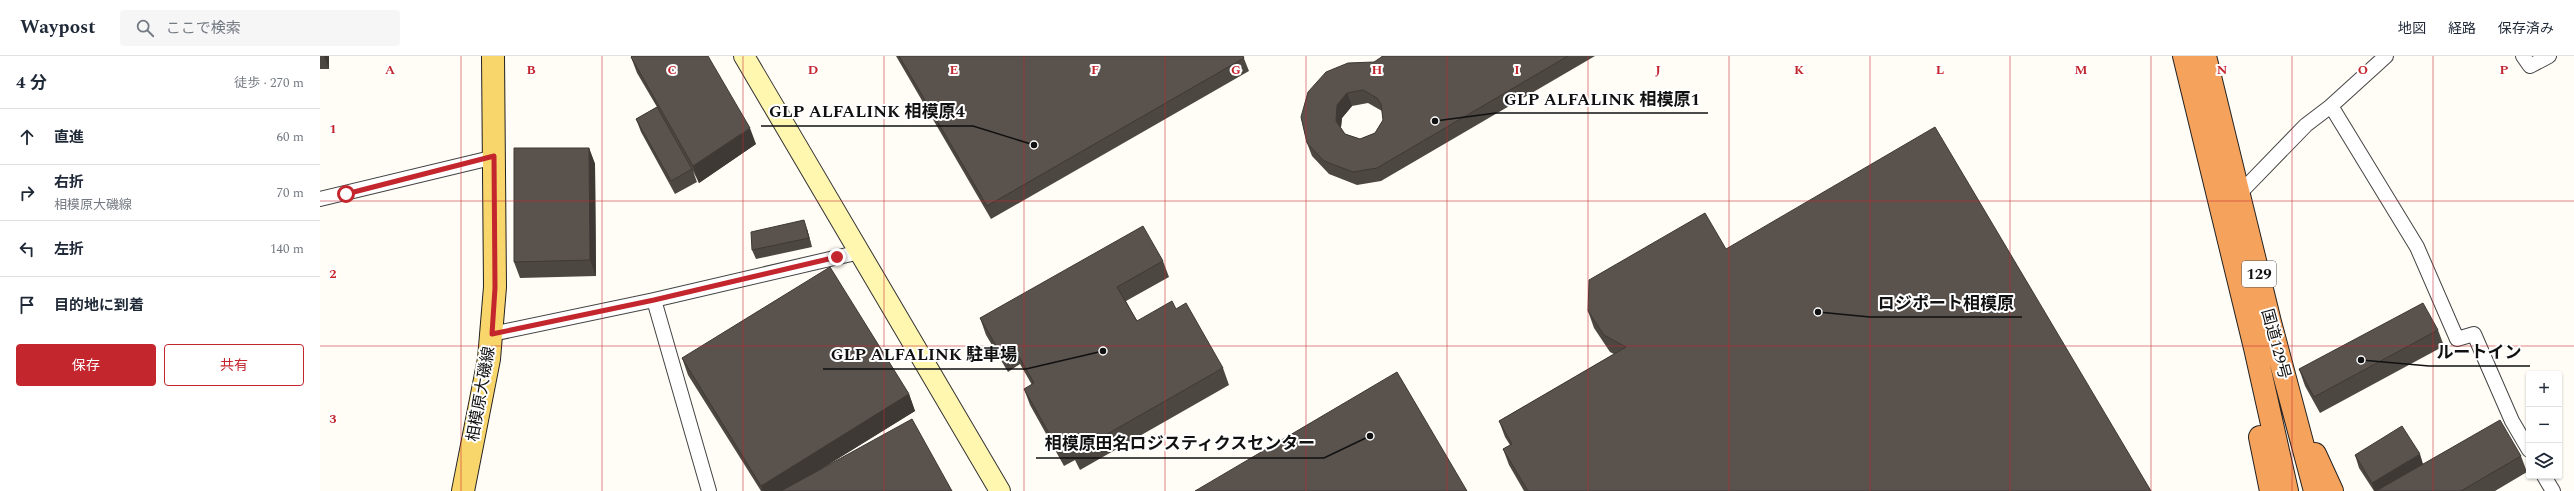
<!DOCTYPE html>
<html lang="ja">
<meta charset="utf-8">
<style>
body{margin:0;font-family:Spectral,"Noto Sans JP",serif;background:#f6f6f7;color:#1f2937}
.controls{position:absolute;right:12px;bottom:12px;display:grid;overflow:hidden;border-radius:4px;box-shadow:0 1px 3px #0004}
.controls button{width:36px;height:36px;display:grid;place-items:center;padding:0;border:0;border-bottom:1px solid #e0e1e3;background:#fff;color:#1f2937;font:20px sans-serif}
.stop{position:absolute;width:12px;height:12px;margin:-9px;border:3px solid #c4262e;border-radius:50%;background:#fff}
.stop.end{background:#c4262e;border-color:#fff;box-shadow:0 1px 4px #0008}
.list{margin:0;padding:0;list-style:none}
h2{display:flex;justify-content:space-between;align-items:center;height:52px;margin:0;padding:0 16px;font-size:17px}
h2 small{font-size:13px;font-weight:400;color:#747a83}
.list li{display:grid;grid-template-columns:26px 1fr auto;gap:12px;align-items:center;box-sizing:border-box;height:56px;padding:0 16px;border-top:1px solid #e0e1e3}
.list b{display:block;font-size:15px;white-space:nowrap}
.list p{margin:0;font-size:13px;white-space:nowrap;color:#747a83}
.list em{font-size:13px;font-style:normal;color:#747a83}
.actions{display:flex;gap:8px;padding:12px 16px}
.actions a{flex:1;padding:9px 0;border:1px solid #c4262e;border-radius:4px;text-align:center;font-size:14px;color:#c4262e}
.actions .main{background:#c4262e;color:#fff}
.icon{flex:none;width:22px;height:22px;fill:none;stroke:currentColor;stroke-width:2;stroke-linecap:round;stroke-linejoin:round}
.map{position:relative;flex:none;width:2254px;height:435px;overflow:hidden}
header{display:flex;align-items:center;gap:24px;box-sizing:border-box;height:56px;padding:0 20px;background:#fff;border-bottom:1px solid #e0e1e3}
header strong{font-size:19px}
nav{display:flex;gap:22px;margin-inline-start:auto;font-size:14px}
.search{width:280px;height:36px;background:#f6f6f7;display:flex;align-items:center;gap:10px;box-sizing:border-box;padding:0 14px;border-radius:4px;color:#747a83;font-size:15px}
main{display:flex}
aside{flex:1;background:#fff}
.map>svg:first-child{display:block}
</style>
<header>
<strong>Waypost</strong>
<div class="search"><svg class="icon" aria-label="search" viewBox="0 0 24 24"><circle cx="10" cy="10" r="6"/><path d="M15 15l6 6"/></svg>ここで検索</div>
<nav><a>地図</a><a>経路</a><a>保存済み</a></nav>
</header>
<main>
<aside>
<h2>4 分<small>徒歩 · 270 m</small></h2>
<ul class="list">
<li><svg class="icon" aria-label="ahead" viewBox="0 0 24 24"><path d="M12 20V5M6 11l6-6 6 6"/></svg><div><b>直進</b></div><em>60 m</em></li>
<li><svg class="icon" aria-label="right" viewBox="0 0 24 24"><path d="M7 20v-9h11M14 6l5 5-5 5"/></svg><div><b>右折</b><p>相模原大磯線</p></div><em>70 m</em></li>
<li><svg class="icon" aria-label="left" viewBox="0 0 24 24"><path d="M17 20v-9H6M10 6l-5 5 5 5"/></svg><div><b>左折</b></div><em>140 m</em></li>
<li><svg class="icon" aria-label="arrive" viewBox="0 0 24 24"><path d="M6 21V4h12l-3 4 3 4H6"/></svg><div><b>目的地に到着</b></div></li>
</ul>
<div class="actions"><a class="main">保存</a><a>共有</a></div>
</aside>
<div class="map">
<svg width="2254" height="435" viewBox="0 0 2254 435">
<rect width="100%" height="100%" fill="#fffdf5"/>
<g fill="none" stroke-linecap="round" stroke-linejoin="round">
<defs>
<path id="street" d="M 2066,0 L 2011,50 L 2097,191 L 2137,283 L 2154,278 L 2192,365 L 2209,394
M 2203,0 L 2210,10 L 2229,0
M 1919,138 L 1986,69 L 2011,50
M 0,143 L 175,101
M 172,278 L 334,244
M 2224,420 L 2233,435
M 389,435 L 334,244 L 540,196"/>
<path id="secondary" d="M 424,0 L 680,435"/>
<path id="primary" d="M 143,435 L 169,303 L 175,231 L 173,0"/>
<path id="highway" d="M 1864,0 L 1935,292 L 1967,435
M 1885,0 L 1950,266 L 1995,435
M 1940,381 L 1951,435
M 1995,398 L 2012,435"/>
</defs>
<!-- street casing -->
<use href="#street" stroke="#444" stroke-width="16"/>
<!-- secondary casing -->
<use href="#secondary" stroke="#333" stroke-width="22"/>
<!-- primary casing -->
<use href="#primary" stroke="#222" stroke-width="24"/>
<!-- highway casing -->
<use href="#highway" stroke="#222" stroke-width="24"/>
<!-- street -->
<use href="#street" stroke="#fff" stroke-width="14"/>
<!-- secondary -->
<use href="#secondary" stroke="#fff6b0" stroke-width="20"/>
<!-- primary -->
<use href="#primary" stroke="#f9d66b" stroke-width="22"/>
<!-- highway -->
<use href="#highway" stroke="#f5a25d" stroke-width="22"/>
</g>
<!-- wall -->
<path fill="#4d4742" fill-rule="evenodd" d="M 0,0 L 9,0 L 9,13 L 0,13 Z
M 576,0 L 923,0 L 929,15 L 671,163 Z
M 1061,0 L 1275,0 L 1061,125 L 1037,129 L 1009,118 L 992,100 L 987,87 L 981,61 L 1062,1 ZM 1048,47 L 1062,55 L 1062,56 L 1063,64 L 1055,77 L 1040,83 L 1025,78 L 1021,72 L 1022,62 L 1032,50 Z
M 311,1 L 436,88 L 379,127 L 373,115 L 377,126 L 355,138 L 321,76 L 316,63 L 337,51 L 317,17 Z
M 269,92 L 275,108 L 276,220 L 200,222 L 194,206 Z
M 487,173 L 492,191 L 436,203 L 432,194 Z
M 1406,193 L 1831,435 L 1204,435 L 1189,409 L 1183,393 L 1190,389 L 1185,381 L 1179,365 L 1294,298 L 1290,296 L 1274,272 L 1268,255 Z
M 843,205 L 849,221 L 806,245 L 817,265 L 856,253 L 903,312 L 909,329 L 760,414 L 755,404 L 744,410 L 710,349 L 704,333 L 712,329 L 700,308 L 688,316 L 666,279 L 660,262 Z
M 2118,274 L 2124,290 L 2000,357 L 1985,330 L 1979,313 Z
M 362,302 L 589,338 L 595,355 L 495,417 L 632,435 L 441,435 L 368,319 Z
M 2035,399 L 2103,408 L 2201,400 L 2207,416 L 2175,435 L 2054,435 L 2039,412 Z"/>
<!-- shaded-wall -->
<path fill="#3f3936" d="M 4,0 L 9,0 L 9,13 Z
M 1027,37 L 1032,50 L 1022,62 L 1020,78 L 1016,65 L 1017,49 Z
M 430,72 L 436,88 L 379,127 L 373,110 Z
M 269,92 L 275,108 L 276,220 L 270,204 Z
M 484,164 L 487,173 L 492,191 L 489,182 Z
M 589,338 L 595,355 L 465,435 L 443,435 L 441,430 Z
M 2100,398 L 2104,411 L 2065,435 L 2055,435 L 2052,427 Z"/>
<!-- building -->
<path fill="#5a524d" stroke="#3f3936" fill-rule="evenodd" d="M 312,0 L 388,0 L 430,72 L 373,110 L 311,1 Z
M 579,0 L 923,0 L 924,2 L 667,150 Z
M 1063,0 L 1248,0 L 1057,112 L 1033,116 L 1004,105 L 987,87 L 981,61 L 988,36 L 1006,16 L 1028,7 L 1054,6 ZM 1043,34 L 1057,42 L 1061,48 L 1063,64 L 1055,77 L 1040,83 L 1025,78 L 1016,65 L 1017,49 L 1027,37 Z
M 337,51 L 372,113 L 351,125 L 316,63 Z
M 1615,71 L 1831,435 L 1208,435 L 1183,393 L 1192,388 L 1179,365 L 1306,291 L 1284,279 L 1268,255 L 1269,224 L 1385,157 L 1406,193 Z
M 194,92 L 269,92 L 270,204 L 194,206 Z
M 484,164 L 489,182 L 432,194 L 431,176 Z
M 823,170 L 843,205 L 797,231 L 817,265 L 852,245 L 856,253 L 866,247 L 903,312 L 754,397 L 749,388 L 738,393 L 704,333 L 714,327 L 694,292 L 682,300 L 660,262 Z
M 510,211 L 589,338 L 441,430 L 362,302 Z
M 2103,247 L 2118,274 L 1994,341 L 1979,313 Z
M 1077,316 L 1147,435 L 875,435 Z
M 592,363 L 632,435 L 461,435 Z
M 2180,364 L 2201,400 L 2141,435 L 2056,435 Z
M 2082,370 L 2100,398 L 2052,427 L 2035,399 Z"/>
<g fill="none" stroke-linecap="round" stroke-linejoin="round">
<!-- route -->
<path stroke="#c4262e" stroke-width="5" d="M 26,138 L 174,100 L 175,232 L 172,278 L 334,244 L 517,201"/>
</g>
<!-- grid -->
<path fill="none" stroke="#c4262e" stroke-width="1" stroke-opacity="0.55" d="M 141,0 L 141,435M 282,0 L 282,435M 423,0 L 423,435M 564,0 L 564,435M 704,0 L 704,435M 845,0 L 845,435M 986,0 L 986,435M 1127,0 L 1127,435M 1268,0 L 1268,435M 1409,0 L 1409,435M 1550,0 L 1550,435M 1690,0 L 1690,435M 1831,0 L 1831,435M 1972,0 L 1972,435M 2113,0 L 2113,435M 0,145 L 2254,145M 0,290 L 2254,290"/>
<g text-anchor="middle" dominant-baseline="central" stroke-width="4" stroke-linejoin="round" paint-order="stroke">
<!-- shield labels -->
<rect fill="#fff" stroke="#585858" stroke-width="1" x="1922" y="205" width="34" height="26" rx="3"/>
<g font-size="15" font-weight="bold" fill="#111">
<text x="1939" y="218">129</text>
</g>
<!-- street labels -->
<g font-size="16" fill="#111" stroke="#fff">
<text transform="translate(1956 288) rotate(75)">国道129号</text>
<text transform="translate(161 338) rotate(-80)">相模原大磯線</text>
</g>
</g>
<g font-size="13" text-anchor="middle" font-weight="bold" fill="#c4262e" stroke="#fff" stroke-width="4" stroke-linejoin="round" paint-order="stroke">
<text x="70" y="18">A</text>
<text x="211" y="18">B</text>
<text x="352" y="18">C</text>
<text x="493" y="18">D</text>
<text x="634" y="18">E</text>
<text x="775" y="18">F</text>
<text x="916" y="18">G</text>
<text x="1057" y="18">H</text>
<text x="1197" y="18">I</text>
<text x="1338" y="18">J</text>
<text x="1479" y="18">K</text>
<text x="1620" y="18">L</text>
<text x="1761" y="18">M</text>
<text x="1902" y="18">N</text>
<text x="2043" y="18">O</text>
<text x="2184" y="18">P</text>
<text x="13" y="77">1</text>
<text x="13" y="222">2</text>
<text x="13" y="367">3</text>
</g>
<!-- callouts -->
<path fill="none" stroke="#111" stroke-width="1.5" d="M1115 65L1176 57H1388M714 89L653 70H441M1498 256L1550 261H1702M2041 304L2109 310H2210M783 295L706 313H503M1050 380L1004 402H716"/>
<g fill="#111" stroke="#fff" stroke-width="1.5">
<circle cx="1115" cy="65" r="4"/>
<circle cx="714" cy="89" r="4"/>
<circle cx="1498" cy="256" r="4"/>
<circle cx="2041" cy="304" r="4"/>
<circle cx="783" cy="295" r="4"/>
<circle cx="1050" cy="380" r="4"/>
</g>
<g font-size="17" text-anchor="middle" font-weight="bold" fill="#111" stroke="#fff" stroke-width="4" stroke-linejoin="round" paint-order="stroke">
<text x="1282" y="49">GLP ALFALINK 相模原1</text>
<text x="547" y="61">GLP ALFALINK 相模原4</text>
<text x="1626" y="253">ロジポート相模原</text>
<text x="2159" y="302">ルートイン</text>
<text x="604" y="304">GLP ALFALINK 駐車場</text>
<text x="860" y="393">相模原田名ロジスティクスセンター</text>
</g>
</svg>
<div class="controls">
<button>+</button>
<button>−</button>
<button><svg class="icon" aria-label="layers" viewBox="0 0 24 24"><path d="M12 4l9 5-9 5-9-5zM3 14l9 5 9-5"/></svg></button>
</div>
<div class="stop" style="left:26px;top:138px"></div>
<div class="stop end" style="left:517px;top:201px"></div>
</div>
</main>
